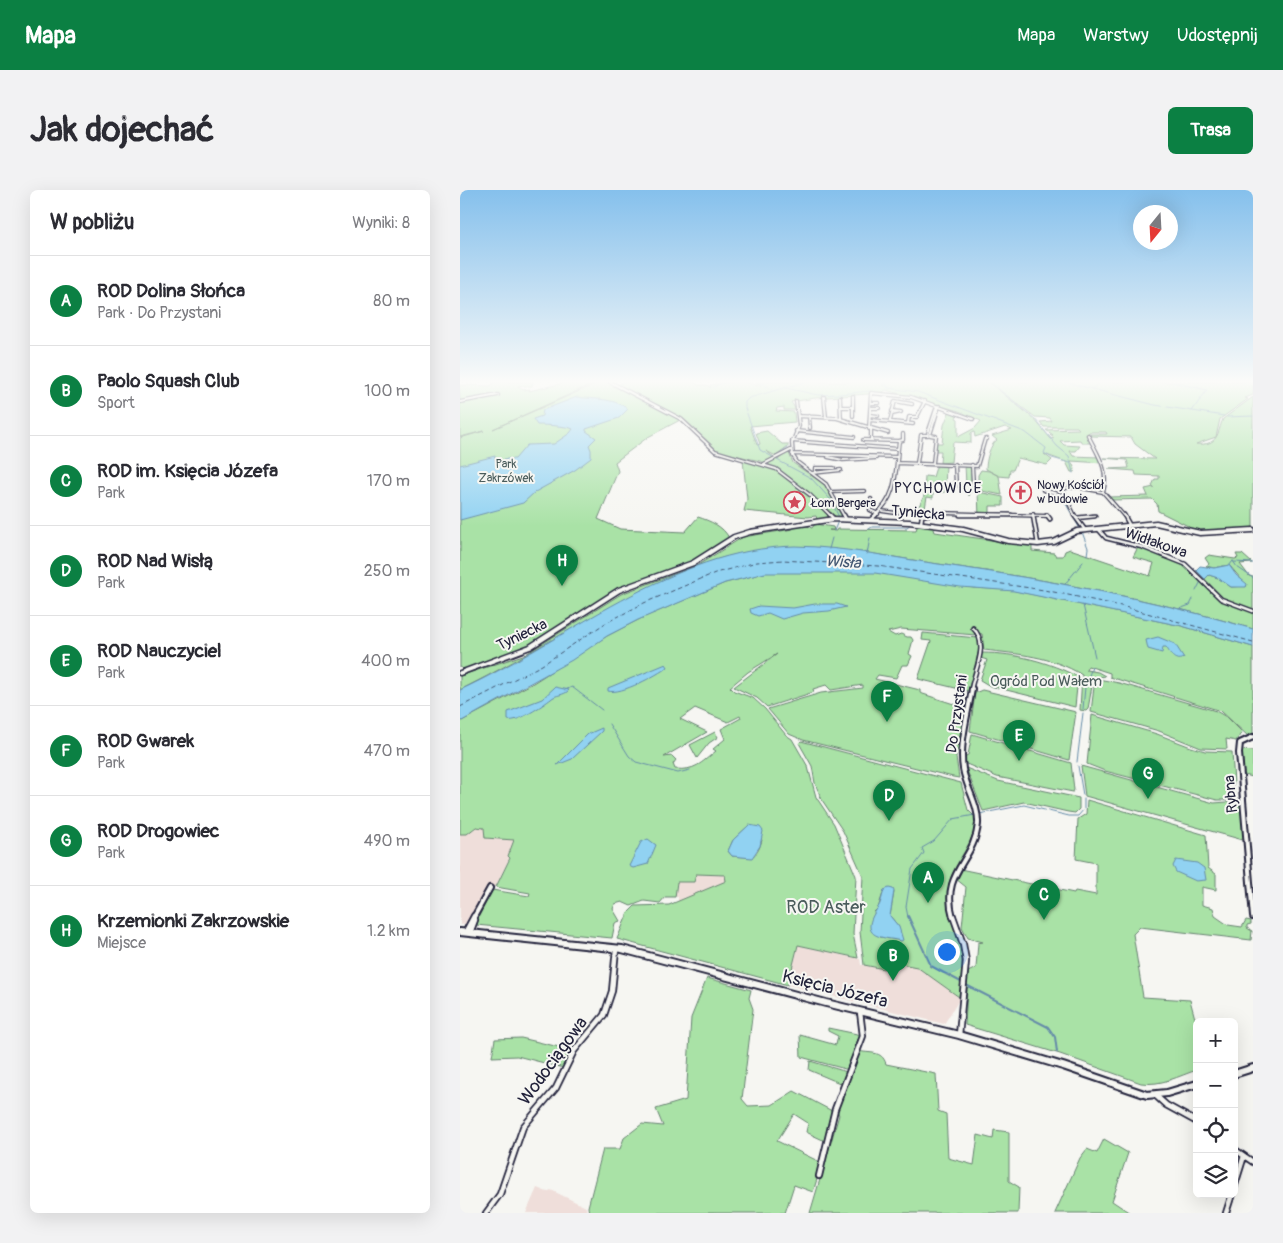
<!DOCTYPE html>
<html lang="pl">
<meta charset="utf-8">
<style>
body{margin:0;font-family:Pangolin,sans-serif;background:#f2f2f3;color:#2b2b33}
.controls{position:absolute;right:15px;bottom:15px;display:grid;overflow:hidden;border-radius:8px;box-shadow:0 5px 20px #0002}
.controls button{width:45px;height:45px;display:grid;place-items:center;padding:0;border:0;border-bottom:1px solid #e1e1e2;background:#fff;color:#2b2b33;font:25px sans-serif}
.compass{position:absolute;left:673px;top:15px;width:45px;height:45px;border-radius:50%;background:#fff;box-shadow:0 5px 20px #0002;rotate:198deg}
.you{position:absolute;left:486px;top:761px;width:18px;height:18px;margin:-12px;border:4px solid #fff;border-radius:50%;background:#1a73e8;box-shadow:0 0 0 8px #1a73e833}
.badge{display:grid;place-items:center;width:32px;height:32px;border-radius:50%;background:#0b8043;color:#fff;font-size:16px;font-weight:700}
.pin{position:absolute;translate:-50% -41px;filter:drop-shadow(0 1px 2px #0008)}
.pin::after{content:'';position:absolute;top:26px;width:18px;height:15px;background:inherit;clip-path:polygon(0 0,100% 0,50% 100%)}
.list{margin:0;padding:0;list-style:none}
h2{display:flex;justify-content:space-between;align-items:center;height:65px;margin:0;padding:0 20px;font-size:21px}
h2 small{font-size:16px;font-weight:400;color:#7c7c81}
.list li{display:grid;grid-template-columns:32px 1fr auto;gap:15px;align-items:center;box-sizing:border-box;height:90px;padding:0 20px;border-top:1px solid #e1e1e2}
.list b{display:block;font-size:19px;white-space:nowrap}
.list p{margin:0;font-size:16px;white-space:nowrap;color:#7c7c81}
.list em{font-size:16px;font-style:normal;color:#7c7c81}
.icon{flex:none;width:28px;height:28px;fill:none;stroke:currentColor;stroke-width:2;stroke-linecap:round;stroke-linejoin:round}
.map{position:relative;flex:none;width:793px;height:1023px;overflow:hidden;border-radius:8px}
header{display:flex;align-items:center;gap:30px;box-sizing:border-box;height:70px;padding:0 25px;background:#0b8043;color:#fff}
header strong{font-size:24px}
nav{display:flex;gap:28px;margin-inline-start:auto;font-size:18px}
.intro{display:flex;align-items:center;justify-content:space-between;box-sizing:border-box;height:120px;padding:0 30px}
h1{margin:0;font-size:35px}
.button{padding:12px 22px;border-radius:8px;background:#0b8043;color:#fff;font-size:18px;font-weight:700}
main{display:flex;gap:30px;padding:0 30px}
aside{flex:1;background:#fff;border-radius:8px;box-shadow:0 5px 20px #0002}
.map>svg:first-child{display:block}
</style>
<header>
<strong>Mapa</strong>
<nav><a>Mapa</a><a>Warstwy</a><a>Udostępnij</a></nav>
</header>
<div class="intro"><h1>Jak dojechać</h1><a class="button">Trasa</a></div>
<main>
<aside>
<h2>W pobliżu<small>Wyniki: 8</small></h2>
<ul class="list">
<li><span class="badge">A</span><div><b>ROD Dolina Słońca</b><p>Park · Do Przystani</p></div><em>80 m</em></li>
<li><span class="badge">B</span><div><b>Paolo Squash Club</b><p>Sport</p></div><em>100 m</em></li>
<li><span class="badge">C</span><div><b>ROD im. Księcia Józefa</b><p>Park</p></div><em>170 m</em></li>
<li><span class="badge">D</span><div><b>ROD Nad Wisłą</b><p>Park</p></div><em>250 m</em></li>
<li><span class="badge">E</span><div><b>ROD Nauczyciel</b><p>Park</p></div><em>400 m</em></li>
<li><span class="badge">F</span><div><b>ROD Gwarek</b><p>Park</p></div><em>470 m</em></li>
<li><span class="badge">G</span><div><b>ROD Drogowiec</b><p>Park</p></div><em>490 m</em></li>
<li><span class="badge">H</span><div><b>Krzemionki Zakrzowskie</b><p>Miejsce</p></div><em>1.2 km</em></li>
</ul>
</aside>
<div class="map">
<svg width="793" height="1023" viewBox="0 0 793 1023">
<rect width="100%" height="100%" fill="#f6f6f2"/>
<filter id="ink" filterUnits="userSpaceOnUse"><feTurbulence type="fractalNoise" baseFrequency=".02" numOctaves="2"/><feDisplacementMap in="SourceGraphic" scale="10" xChannelSelector="R" yChannelSelector="G"/><feConvolveMatrix kernelMatrix="1 2 1 2 8 2 1 2 1" color-interpolation-filters="sRGB"/></filter>
<g filter="url(#ink)">
<!-- built -->
<path fill="#efdeda" d="M 16,637 L 25,638 L 26,648 L 55,650 L 48,666 L 50,667 L 36,697 L 27,697 L 8,734 L 0,735 L 0,644 L 7,644 Z
M 236,684 L 265,685 L 267,691 L 218,712 L 218,707 L 215,707 L 217,692 L 234,692 Z
M 338,755 L 400,769 L 401,775 L 404,775 L 424,779 L 426,770 L 457,777 L 499,807 L 499,810 L 484,834 L 328,795 Z
M 77,998 L 87,1002 L 91,1000 L 126,1017 L 127,1023 L 66,1023 Z"/>
<!-- green -->
<path fill="#a9e2a6" stroke="#668270" fill-rule="evenodd" d="M 35,192 L 73,192 L 72,196 L 58,196 L 63,200 L 70,199 L 69,201 L 108,192 L 137,192 L 33,239 L 140,192 L 147,192 L 218,229 L 220,230 L 188,247 L 155,272 L 158,281 L 138,329 L 160,339 L 225,342 L 238,327 C 250,331 263,336 269,348 L 238,370 L 147,405 L 70,456 L 5,480 L 0,477 L 0,248 L 24,241 L 0,247 L 0,195 L 30,196 Z
M 164,192 L 234,192 L 238,195 L 247,195 L 251,198 L 250,195 C 265,193 283,189 298,196 L 301,195 L 295,192 L 422,192 L 424,196 L 424,192 L 793,192 L 793,205 L 785,208 L 788,209 L 760,229 L 756,247 L 736,254 C 759,256 757,243 763,229 L 793,207 L 793,339 L 741,342 L 729,341 L 728,336 L 698,321 L 697,314 L 692,309 L 651,310 L 648,307 L 688,306 L 685,299 L 694,297 L 692,296 L 695,289 L 699,289 L 699,286 L 676,285 L 675,281 L 648,279 L 669,278 L 667,270 L 643,268 L 695,269 L 675,254 L 671,247 L 630,246 L 630,244 L 647,244 L 646,242 L 629,242 L 627,245 L 630,253 L 622,253 L 620,250 L 600,251 L 604,255 L 620,256 L 616,261 L 610,261 L 613,266 L 639,267 L 643,273 L 611,271 L 615,279 L 614,282 L 611,282 L 606,272 L 584,264 L 592,270 L 587,275 L 558,268 L 553,280 L 550,280 L 549,287 L 539,286 L 526,279 C 526,270 530,254 537,250 L 532,246 L 552,240 L 545,237 L 515,247 L 514,241 L 511,243 L 511,253 L 493,252 L 491,272 L 480,273 L 481,261 L 475,261 L 476,253 L 482,253 L 484,235 L 490,220 L 498,223 L 496,228 L 498,229 L 498,247 L 515,238 L 521,231 L 499,221 L 426,200 L 421,203 L 355,208 L 331,212 L 336,220 L 324,220 L 324,217 L 317,218 L 316,221 L 334,222 L 335,232 L 290,236 L 297,255 L 300,254 L 296,243 L 307,241 L 322,254 L 328,254 L 328,257 L 316,266 L 306,261 L 318,270 L 328,261 L 333,273 L 364,294 L 381,325 L 381,328 L 377,328 L 351,304 L 319,279 L 300,271 L 258,261 L 224,229 L 157,195 ZM 530,193 L 575,227 L 590,228 L 592,231 L 580,232 L 584,237 L 617,237 L 619,239 L 586,240 L 593,245 L 590,245 L 594,248 L 591,249 L 574,229 Z
M 283,270 L 317,281 L 359,315 L 370,328 L 357,329 L 356,326 L 348,327 L 284,321 L 287,309 Z
M 477,274 L 486,274 L 485,302 L 481,302 L 480,294 L 473,293 L 473,308 L 467,307 L 464,324 L 461,325 L 457,320 L 464,306 L 465,286 L 473,287 Z
M 505,275 L 511,276 L 512,293 L 518,293 L 518,285 L 521,280 L 529,281 L 539,286 L 542,305 L 512,299 L 509,306 L 509,296 L 506,295 Z
M 518,302 L 543,307 L 543,316 L 530,316 L 530,325 L 519,326 Z
M 355,334 L 373,337 L 374,340 L 369,340 L 376,341 L 377,339 L 456,340 L 458,334 L 463,334 L 464,337 L 467,337 L 467,335 L 473,336 L 475,342 L 572,356 L 572,361 L 594,363 L 596,366 L 603,366 L 605,361 L 610,359 L 690,386 L 694,373 L 673,367 L 677,359 L 680,357 L 723,373 L 761,410 L 793,422 L 793,439 C 692,409 590,390 485,375 C 408,364 340,346 262,368 C 246,373 230,380 215,387 C 139,418 73,464 0,500 L 0,486 L 66,464 L 161,404 L 238,375 L 283,347 L 333,339 L 333,337 L 347,336 L 352,338 Z
M 776,364 L 782,364 L 792,373 L 780,374 L 789,386 L 793,387 L 793,420 L 764,409 L 745,389 L 749,385 L 758,388 L 771,397 L 787,396 L 769,375 L 754,378 L 746,376 L 749,374 L 745,368 L 749,365 L 775,369 L 778,368 Z
M 320,379 L 412,382 L 514,398 L 551,400 L 722,436 L 793,457 L 793,545 L 789,547 L 761,521 L 650,487 L 650,483 L 628,476 L 626,480 L 638,482 L 645,486 L 636,488 L 632,496 L 628,519 L 626,521 L 620,520 L 622,485 C 592,466 558,464 524,460 L 522,444 L 514,442 L 516,445 L 441,439 L 428,442 L 435,446 L 441,444 L 447,447 L 451,447 L 453,450 L 449,464 L 452,466 L 448,475 L 442,475 L 436,488 L 418,485 L 415,489 L 460,500 L 460,503 L 506,518 L 496,567 L 499,588 L 493,587 L 343,550 L 329,544 L 308,519 L 361,503 L 403,498 L 403,495 L 371,500 L 366,495 L 353,499 L 354,502 L 307,517 L 297,508 L 274,497 L 317,464 L 288,482 L 270,497 L 274,501 L 293,508 L 305,519 L 326,545 L 332,549 L 348,577 L 356,607 L 374,634 L 396,686 L 393,744 L 398,768 L 338,755 L 328,795 L 157,749 L 168,723 L 175,716 L 209,715 L 266,691 L 265,685 L 236,684 L 234,692 L 217,692 L 215,707 L 205,707 L 200,713 L 184,711 L 171,716 L 162,712 L 155,714 L 153,719 L 160,731 L 155,733 L 152,748 L 16,735 L 17,730 L 32,700 L 69,706 L 70,703 L 36,697 L 50,668 L 48,666 L 54,650 L 25,648 L 24,638 L 16,637 L 7,644 L 0,644 L 0,532 L 73,493 L 147,446 L 182,428 L 265,393 ZM 235,518 L 268,532 L 280,526 L 281,528 L 261,539 L 265,549 L 253,559 L 256,561 C 241,573 235,581 215,579 L 213,574 L 216,570 L 212,566 L 204,567 L 247,542 L 220,529 ZM 286,638 L 302,650 C 296,671 291,667 272,666 L 268,661 L 273,650 Z
M 463,443 L 518,448 L 519,460 L 508,501 L 458,489 L 471,451 L 462,450 Z
M 522,463 C 556,463 589,472 618,487 L 615,517 L 530,496 L 520,490 L 527,470 L 521,468 Z
M 638,489 L 659,493 L 756,521 L 768,528 L 782,542 L 776,551 L 766,549 L 767,559 L 741,558 L 699,541 L 631,522 L 634,497 Z
M 522,500 L 616,522 L 609,570 L 510,541 L 515,503 Z
M 632,525 L 697,544 L 731,557 L 745,561 L 772,562 L 774,594 L 772,596 L 775,606 L 768,610 L 757,610 L 645,581 L 627,574 Z
M 255,542 L 258,547 L 249,553 L 237,568 L 230,555 Z
M 512,544 L 611,573 L 614,600 L 613,602 L 537,587 L 504,573 L 504,567 L 508,565 Z
M 341,551 L 501,593 L 508,620 L 515,627 C 517,652 494,671 489,694 C 484,718 495,735 500,757 C 504,774 501,790 499,807 L 457,777 L 426,771 L 424,779 L 404,775 L 400,742 L 403,686 L 383,641 L 362,610 L 355,593 L 352,576 L 339,553 ZM 424,700 L 434,702 L 430,726 L 439,737 L 430,748 L 420,747 L 414,722 L 418,718 Z
M 782,560 L 793,561 L 793,587 L 784,585 Z
M 621,576 L 754,613 L 781,611 L 785,648 L 783,650 L 625,606 Z
M 506,578 L 538,591 L 619,608 L 619,619 L 615,623 L 608,622 L 564,612 L 523,621 Z
M 627,610 L 746,645 L 748,678 L 756,684 L 756,700 L 742,697 L 742,715 L 753,718 L 755,726 L 768,735 L 782,737 L 786,730 L 791,731 L 791,734 L 787,735 L 787,738 L 792,741 L 791,750 L 680,737 L 673,744 L 683,807 L 730,810 L 737,836 L 737,880 C 718,886 702,896 681,893 L 600,864 L 505,835 L 508,782 L 516,778 L 518,753 L 523,752 L 508,748 L 502,737 L 506,697 L 496,689 L 500,679 L 614,703 L 615,701 L 636,705 L 636,673 L 616,669 L 618,629 L 626,624 Z
M 247,788 L 291,800 L 289,808 L 293,819 L 282,909 L 288,916 L 312,915 L 334,901 L 372,921 L 365,951 L 346,942 L 348,933 L 334,924 L 317,951 L 362,973 L 353,1002 L 334,995 L 325,1023 L 129,1023 L 128,1017 L 143,959 L 160,959 L 164,948 L 182,934 L 203,936 L 196,919 L 226,910 L 231,828 Z
M 368,838 L 402,845 L 398,849 L 389,880 L 341,867 L 340,845 L 376,855 L 378,846 L 368,841 Z
M 61,848 L 112,860 L 104,878 L 57,866 L 32,867 L 35,849 Z
M 398,861 C 410,864 422,860 426,874 L 476,884 L 478,921 L 486,924 L 488,968 L 514,975 L 518,945 L 533,949 L 534,940 L 549,942 L 549,991 L 559,997 L 558,1023 L 350,1023 L 379,925 L 377,920 Z
M 350,871 L 387,882 L 382,894 L 349,880 Z
M 644,949 L 668,963 L 652,1011 L 670,1023 L 595,1023 L 620,968 L 627,959 L 637,963 Z"/>
<!-- water -->
<path fill="#91d2f2" stroke="#658ca9" d="M 117,207 C 135,210 152,207 168,219 L 159,228 L 126,239 L 126,241 L 136,248 L 129,255 L 131,260 L 131,268 L 115,280 L 75,302 L 63,313 L 0,330 L 0,275 L 35,266 L 35,270 L 40,270 L 40,274 L 49,272 L 44,269 L 55,269 L 67,255 L 94,254 L 110,243 L 113,239 C 108,236 85,235 77,235 L 73,229 L 82,226 L 83,220 Z
M 335,356 C 386,357 435,368 485,375 C 590,390 692,409 793,439 L 793,457 L 722,436 L 554,401 L 500,397 L 415,383 L 305,383 L 265,393 L 178,430 L 147,446 L 112,470 L 0,532 L 0,500 C 108,450 211,359 335,356 Z
M 769,375 L 776,385 L 787,394 L 786,397 L 771,397 L 758,388 L 749,385 L 745,389 L 736,380 L 740,376 L 754,378 Z
M 355,414 L 377,414 L 386,417 L 369,421 L 343,423 L 322,429 L 308,423 L 298,426 L 291,423 L 290,419 L 299,416 L 333,418 Z
M 698,447 L 715,454 L 724,468 C 713,473 710,462 706,457 L 703,457 L 702,463 L 688,459 L 686,450 Z
M 206,474 L 208,477 C 197,485 161,505 148,501 L 148,498 Z
M 95,497 L 109,500 C 104,506 96,504 91,509 C 83,515 58,533 48,530 L 48,522 L 82,509 Z
M 142,538 L 142,541 L 112,569 L 97,575 L 128,544 Z
M 289,635 L 300,637 L 303,641 L 300,656 L 292,668 L 272,666 L 268,661 L 273,650 Z
M 188,649 L 196,655 L 188,674 L 173,678 L 169,676 L 181,652 Z
M 716,670 L 737,673 L 744,678 L 746,690 L 736,691 L 716,682 L 713,676 Z
M 429,698 L 433,699 L 434,701 L 430,726 L 439,737 L 443,750 L 441,751 C 434,749 427,749 421,747 C 404,743 410,729 417,719 C 421,714 422,706 424,700 Z"/>
<g fill="none" stroke-linecap="round" stroke-linejoin="round">
<!-- stream-far1 -->
<path stroke="#658ca9" stroke-width="1" d="M 299,192 L 313,200
M 425,192 L 428,198 L 458,202 L 565,242 L 586,258 L 584,263 L 592,268 L 610,273
M 530,192 L 575,229 L 597,256 L 609,266 L 613,283
M 605,192 L 695,215 L 764,226
M 712,192 L 747,200 L 732,221
M 254,197 L 263,192
M 326,198 L 358,205 L 379,204
M 632,199 L 641,192
M 380,204 L 410,201
M 285,217 L 285,212 L 289,208 L 345,192
M 285,218 L 300,260 L 316,269
M 767,227 L 793,226
M 314,268 L 328,258
M 317,270 L 351,288 L 370,309 L 379,327
M 600,303 L 603,298
M 601,305 L 620,339
M 409,339 L 412,337 L 447,337 L 451,334
M 374,341 L 378,331
M 622,342 L 628,358 L 627,365
M 369,359 L 372,348
M 407,364 L 410,348
M 773,371 L 777,377 L 793,388
M 774,372 L 793,373
M 769,376 L 773,371
M 605,394 L 623,372
M 736,401 L 741,391
M 623,415 L 635,467
M 719,419 L 730,415 L 733,409
M 105,500 L 112,497 L 142,520
M 623,519 L 625,497 L 632,477
M 149,534 L 169,566 L 176,572 L 218,583 L 230,580
M 617,572 L 623,523
M 618,576 L 623,605
M 519,624 L 564,615 L 609,626 L 618,626 L 624,619 L 624,609
M 448,727 L 446,717 L 452,679 L 464,663 L 462,658 L 474,651 L 493,629 L 515,625"/>
<!-- stream -->
<path stroke="#658ca9" stroke-width="2" d="M 448,726 L 471,776 L 501,792
M 508,796 L 588,837 L 595,847 L 597,862"/>
<!-- ferry -->
<path stroke="#435772" stroke-width="1" stroke-dasharray="4.5 3" stroke-linecap="butt" d="M 0,517 L 82,475 L 144,434 L 184,413 L 255,383 L 297,372 L 323,370 L 418,376 L 584,400 L 661,416 L 793,452"/>
<defs>
<path id="minor-far3" d="M 150,192 L 221,229 L 255,261 L 316,279 L 350,305 L 371,326
M 393,206 L 393,226
M 364,207 L 366,227
M 380,207 L 381,229
M 336,211 L 339,236 L 332,253 L 333,266 L 337,272 L 366,294 L 384,326
M 0,212 L 38,205
M 411,213 L 419,213
M 382,217 L 393,217
M 411,218 L 419,218
M 432,221 L 441,222 L 432,224
M 410,225 L 418,226
M 338,226 L 377,228 L 428,243
M 349,226 L 350,238
M 410,230 L 453,234
M 430,231 L 435,211 L 452,214
M 448,233 L 449,227 L 457,227 L 465,211
M 409,239 L 411,203 L 451,207 L 513,229
M 411,239 L 411,249
M 336,241 L 394,247
M 468,243 L 477,216
M 628,245 C 637,264 650,280 643,302
M 403,250 L 439,251 C 435,280 439,306 414,326
M 332,251 L 438,259
M 439,251 L 443,250 L 443,244
M 332,264 L 437,267
M 368,267 L 383,270 L 416,268
M 437,273 L 517,276 L 525,249 L 527,249
M 457,273 L 461,245 L 468,245
M 473,273 L 476,246 L 470,245 L 479,216
M 304,274 L 331,260
M 495,274 L 496,296
M 512,275 L 513,293
M 355,282 L 355,278 L 374,278
M 352,283 L 381,280
M 583,300 L 603,305
M 372,302 L 405,301
M 643,302 L 664,326
M 411,309 L 410,320 L 418,324
M 422,321 L 436,323 L 452,320
M 573,324 L 573,326
M 462,326 L 481,323 L 588,326
M 615,326 L 603,301 L 605,298 L 616,297 L 643,302
M 632,326 L 635,326"/>
<path id="minor-far2" d="M 370,325 L 374,329
M 384,325 L 386,329
M 500,325 L 551,325
M 573,325 L 578,354
M 587,325 L 590,329
M 614,325 L 625,340
M 664,325 L 670,336
M 616,328 L 635,326
M 410,330 L 416,325
M 461,333 L 462,326 L 465,325
M 639,340 L 646,348 L 682,357 L 725,374 L 761,409 L 793,421
M 511,500 C 514,481 530,454 513,438"/>
<path id="minor-far1" d="M 14,727 L 30,698
M 493,727 C 480,682 515,671 518,634 C 519,615 506,598 503,579 C 499,554 508,524 512,499
M 793,727 L 779,563 L 780,553 L 793,547"/>
<path id="minor" d="M 493,726 L 503,754 L 506,771 L 499,845
M 6,741 L 14,726
M 10,743 L 15,730
M 695,905 L 706,915 L 737,932
M 774,959 L 793,972
M 359,986 L 375,919 L 403,846 L 400,822
M 774,998 L 784,966
M 26,1023 L 40,1004 L 63,937 L 96,898 L 114,861 L 144,825 L 152,801 L 156,759
M 766,1023 L 772,1004"/>
<path id="tertiary" d="M 0,483 L 70,457 L 159,400 L 233,373 L 274,347 L 290,342 L 374,329 L 449,332 L 503,339 L 548,351 L 578,354 L 594,352 L 617,341 L 696,333 L 740,343 L 793,340"/>
<path id="secondary" d="M 0,742 L 162,759 L 366,813 L 499,845 L 603,876 L 687,905 L 707,903 L 737,894
M 774,884 L 793,878"/>
</defs>
<!-- minor-far3 casing -->
<use href="#minor-far3" stroke="#22223b" stroke-width="4.5"/>
<!-- minor-far2 casing -->
<use href="#minor-far2" stroke="#22223b" stroke-width="5.5"/>
<!-- minor-far1 casing -->
<use href="#minor-far1" stroke="#22223b" stroke-width="8"/>
<!-- minor casing -->
<use href="#minor" stroke="#22223b" stroke-width="8"/>
<!-- tertiary casing -->
<use href="#tertiary" stroke="#22223b" stroke-width="7"/>
<!-- secondary casing -->
<use href="#secondary" stroke="#22223b" stroke-width="10"/>
<!-- minor-far3 -->
<use href="#minor-far3" stroke="#f6f6f2" stroke-width="2"/>
<!-- minor-far2 -->
<use href="#minor-far2" stroke="#f6f6f2" stroke-width="2.5"/>
<!-- minor-far1 -->
<use href="#minor-far1" stroke="#f6f6f2" stroke-width="4"/>
<!-- minor -->
<use href="#minor" stroke="#f6f6f2" stroke-width="4.5"/>
<!-- tertiary -->
<use href="#tertiary" stroke="#f6f6f2" stroke-width="4"/>
<!-- secondary -->
<use href="#secondary" stroke="#f6f6f2" stroke-width="6"/>
</g>
</g>
<!-- sky -->
<linearGradient id="sky" x2="0" y2="1"><stop stop-color="#85c0ec"/><stop offset="0.57" stop-color="#fbfbf9"/><stop offset="1" stop-color="#fbfbf9" stop-opacity="0"/></linearGradient>
<rect width="793" height="336" fill="url(#sky)"/>
<!-- icons -->
<defs>
<symbol id="church-ring" viewBox="-11 -11 22 22"><circle r="9.5" fill="#f6f6f2" stroke="#d1495b" stroke-width="1.5"/><path d="M-1.2-6h2.4v3.5h3.3v2.4h-3.3V6h-2.4V-.1h-3.3v-2.4h3.3Z" fill="#d1495b"/></symbol>
<symbol id="sight-ring" viewBox="-11 -11 22 22"><circle r="9.5" fill="#f6f6f2" stroke="#d1495b" stroke-width="1.5"/><path d="M0-6L1.8-2.2L6-1.7L2.9 1.2L3.7 5.4L0 3.3L-3.7 5.4L-2.9 1.2L-6-1.7L-1.8-2.2Z" fill="#d1495b"/></symbol>
</defs>
<g fill-rule="evenodd">
<use href="#church-ring" x="548" y="290" width="25" height="25"/>
<use href="#sight-ring" x="322" y="300" width="25" height="25"/>
</g>
<g text-anchor="middle" dominant-baseline="central" stroke-width="4" stroke-linejoin="round" paint-order="stroke">
<!-- far-park labels -->
<g font-size="12" fill="#4a5c5b" stroke="#f6f6f2">
<text x="46" y="274">Park<tspan x="46" dy="14">Zakrzówek</tspan></text>
</g>
<!-- far-poi labels -->
<g font-size="12" fill="#22223b" stroke="#f6f6f2" text-anchor="start">
<text x="577" y="295">Nowy Kościół<tspan x="577" dy="14">w budowie</tspan></text>
<text x="351" y="313">Łom Bergera</text>
</g>
<!-- far-quarter labels -->
<g font-size="15" letter-spacing="1" fill="#22223b" stroke="#f6f6f2">
<text x="478" y="298">PYCHOWICE</text>
</g>
<!-- street labels -->
<g font-size="15" fill="#22223b" stroke="#f6f6f2">
<text transform="translate(458 323) rotate(5)">Tyniecka</text>
<text transform="translate(696 353) rotate(19)">Widłakowa</text>
<text transform="translate(62 445) rotate(-26)">Tyniecka</text>
<text transform="translate(497 524) rotate(-82)">Do Przystani</text>
<text transform="translate(771 604) rotate(-95)">Rybna</text>
</g>
<!-- park labels -->
<g font-size="15" fill="#4a5c5b" stroke="#f6f6f2">
<text x="586" y="491">Ogród Pod Wałem</text>
</g>
<!-- water labels -->
<g font-size="16" font-style="italic" fill="#435772" stroke="#f6f6f2">
<text transform="translate(383 372) rotate(4)">Wisła</text>
</g>
<!-- near-park labels -->
<g font-size="18" fill="#4a5c5b" stroke="#f6f6f2">
<text x="366" y="717">ROD Aster</text>
</g>
<!-- near-street labels -->
<g font-size="18" fill="#22223b" stroke="#f6f6f2">
<text transform="translate(375 799) rotate(14)">Księcia Józefa</text>
<text transform="translate(93 871) rotate(-54)">Wodociągowa</text>
</g>
</g>
</svg>
<div class="controls">
<button>+</button>
<button>−</button>
<button><svg class="icon" aria-label="locate" viewBox="0 0 24 24"><circle cx="12" cy="12" r="6"/><path d="M12 2v4M12 18v4M2 12h4M18 12h4"/></svg></button>
<button><svg class="icon" aria-label="layers" viewBox="0 0 24 24"><path d="M12 4l9 5-9 5-9-5zM3 14l9 5 9-5"/></svg></button>
</div>
<svg class="compass" viewBox="-18 -18 36 36"><path d="M0-13l5 13h-10z" fill="#e53935"/><path d="M0 13l5-13h-10z" fill="#7c7c81"/></svg>
<div class="you"></div>
<div class="pin badge" style="left:468px;top:713px">A</div>
<div class="pin badge" style="left:433px;top:791px">B</div>
<div class="pin badge" style="left:584px;top:730px">C</div>
<div class="pin badge" style="left:429px;top:631px">D</div>
<div class="pin badge" style="left:559px;top:571px">E</div>
<div class="pin badge" style="left:427px;top:532px">F</div>
<div class="pin badge" style="left:688px;top:609px">G</div>
<div class="pin badge" style="left:102px;top:396px">H</div>
</div>
</main>
